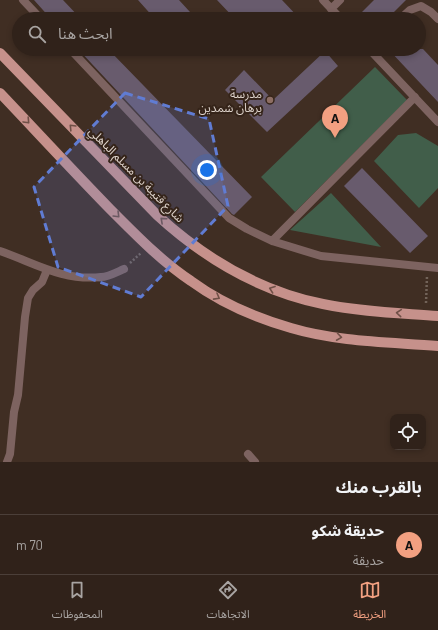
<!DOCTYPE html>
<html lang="ar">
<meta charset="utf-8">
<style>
body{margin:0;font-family:Barlow,"Noto Sans Arabic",sans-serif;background:#3c2f27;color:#f1f3f6;direction:rtl}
.controls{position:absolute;right:12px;bottom:12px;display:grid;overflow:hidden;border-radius:8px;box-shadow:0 2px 6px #0003}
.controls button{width:36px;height:36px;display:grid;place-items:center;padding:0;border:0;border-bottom:1px solid #4b3f39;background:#30221a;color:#f1f3f6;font:20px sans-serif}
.you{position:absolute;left:207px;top:170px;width:14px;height:14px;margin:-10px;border:3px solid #fff;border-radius:50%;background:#1a73e8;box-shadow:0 0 0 6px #1a73e833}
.badge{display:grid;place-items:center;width:26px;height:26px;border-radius:50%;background:#f2a081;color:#111;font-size:13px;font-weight:700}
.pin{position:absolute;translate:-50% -33px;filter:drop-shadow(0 1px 2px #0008)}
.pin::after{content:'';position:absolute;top:21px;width:14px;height:12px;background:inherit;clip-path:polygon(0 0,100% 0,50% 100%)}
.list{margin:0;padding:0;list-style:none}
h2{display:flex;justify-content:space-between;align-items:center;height:52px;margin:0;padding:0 16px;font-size:17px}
h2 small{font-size:13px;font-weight:400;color:#a8a4a2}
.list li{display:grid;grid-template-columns:26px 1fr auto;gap:12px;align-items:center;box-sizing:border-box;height:60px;padding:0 16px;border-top:1px solid #4b3f39}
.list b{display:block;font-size:15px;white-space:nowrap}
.list p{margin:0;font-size:13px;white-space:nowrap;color:#a8a4a2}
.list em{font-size:13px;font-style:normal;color:#a8a4a2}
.icon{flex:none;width:22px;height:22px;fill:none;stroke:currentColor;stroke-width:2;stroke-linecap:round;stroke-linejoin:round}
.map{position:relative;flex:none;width:438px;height:462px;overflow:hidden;direction:ltr}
.search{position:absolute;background:#30221a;box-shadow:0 2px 6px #0003;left:12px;right:12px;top:12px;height:44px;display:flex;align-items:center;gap:10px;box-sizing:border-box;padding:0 14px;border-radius:22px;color:#a8a4a2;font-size:15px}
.sheet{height:112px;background:#30221a}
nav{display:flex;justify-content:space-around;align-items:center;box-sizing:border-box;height:56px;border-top:1px solid #4b3f39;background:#30221a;font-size:11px;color:#a8a4a2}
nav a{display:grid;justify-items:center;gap:2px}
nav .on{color:#f2a081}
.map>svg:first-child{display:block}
</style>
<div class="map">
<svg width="438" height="462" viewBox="0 0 438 462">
<rect width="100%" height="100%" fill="#402e23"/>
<!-- green -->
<path fill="#415e4a" d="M 375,67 L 407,100 L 295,212 L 261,177 Z
M 416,133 L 438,146 L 438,188 L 419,208 L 374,161 L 398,135 Z
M 331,193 L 381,247 L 290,230 Z"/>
<!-- building -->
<path fill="#685b6d" d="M 34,0 L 63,0 L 81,19 L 51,19 Z
M 138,0 L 179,0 L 190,12 L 183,19 L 155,19 Z
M 217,0 L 282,0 L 300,19 L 235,19 Z
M 374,0 L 406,0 L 387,19 L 355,19 Z
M 78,49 L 108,49 L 252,197 L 234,215 L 232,214 Z
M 388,49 L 423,49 L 438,65 L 438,102 Z
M 325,51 L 338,66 L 267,132 L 225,90 L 244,70 L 273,100 Z
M 362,168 L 428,236 L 410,253 L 344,186 Z"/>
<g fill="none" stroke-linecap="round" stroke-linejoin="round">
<!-- path -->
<path stroke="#726359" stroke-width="2.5" stroke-dasharray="2 2" stroke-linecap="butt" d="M 130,263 L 141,253
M 426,303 L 427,276"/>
<!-- street -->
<path stroke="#7d6360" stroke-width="8" d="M 23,0 L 41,19
M 323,0 L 341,19
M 331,9 L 340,0
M 400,19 L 410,10 L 421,6 L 431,12 L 438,19
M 70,49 L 229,218 L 247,229 L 272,241 L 321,256 L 438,268
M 369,49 L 438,122
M 272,241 L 415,97
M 0,251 C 35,263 62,281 101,277 C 108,277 117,272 124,269
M 248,454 L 255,462
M 7,462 L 10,454 L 14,412 L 18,395 L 25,317 L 28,298 L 33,290 L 42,282 L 47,270"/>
<!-- primary -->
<path stroke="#c6918b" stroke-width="10" d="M 0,53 L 157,215 C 205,259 259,291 323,304 C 361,312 400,313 438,316
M 0,93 C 37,132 73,171 110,209 C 136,235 161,261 191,281 C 221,303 256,318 291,328 C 338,342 390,342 438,346"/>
</g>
<!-- one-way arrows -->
<defs><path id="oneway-chevron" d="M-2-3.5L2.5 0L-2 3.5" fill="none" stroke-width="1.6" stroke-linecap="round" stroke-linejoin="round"/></defs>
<g stroke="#6f5047">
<use href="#oneway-chevron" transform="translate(27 121) rotate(47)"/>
<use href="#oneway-chevron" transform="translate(72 127) rotate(-134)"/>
<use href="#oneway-chevron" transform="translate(117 215) rotate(45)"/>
<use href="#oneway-chevron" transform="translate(163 220) rotate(-138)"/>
<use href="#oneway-chevron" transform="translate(272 289) rotate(-160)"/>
<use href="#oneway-chevron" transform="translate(217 297) rotate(29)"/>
<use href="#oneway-chevron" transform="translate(399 313) rotate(-175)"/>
<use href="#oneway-chevron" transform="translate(339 337) rotate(8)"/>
</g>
<!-- marked area -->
<path fill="#607cd3" fill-opacity="0.2" stroke="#607cd3" stroke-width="3" stroke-dasharray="8 5" stroke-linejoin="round" d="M 125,93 L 209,119 L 228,206 L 141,297 L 58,267 L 34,187 Z"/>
<!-- markers -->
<circle fill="#8d6e63" stroke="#352419" stroke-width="1.5" cx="270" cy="100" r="4"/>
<g text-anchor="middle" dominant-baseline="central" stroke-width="4" stroke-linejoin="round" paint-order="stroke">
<!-- poi labels -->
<g font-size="12" fill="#dcd1c9" stroke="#352419" text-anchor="end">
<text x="262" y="93">مدرسة<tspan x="262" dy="14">برهان شمدين</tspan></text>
</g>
<!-- street labels -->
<g font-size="12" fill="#dcd1c9" stroke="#352419">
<text transform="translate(137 174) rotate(45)">شارع قتيبة بن مسلم الباهلي</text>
</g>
</g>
</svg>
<div class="controls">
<button><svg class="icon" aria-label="locate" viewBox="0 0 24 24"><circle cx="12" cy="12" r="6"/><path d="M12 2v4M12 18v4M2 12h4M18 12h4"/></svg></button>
</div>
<div class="you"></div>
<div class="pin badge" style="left:335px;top:138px">A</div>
<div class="search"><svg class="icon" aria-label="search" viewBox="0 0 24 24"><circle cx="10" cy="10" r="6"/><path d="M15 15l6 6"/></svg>ابحث هنا</div>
</div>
<section class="sheet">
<h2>بالقرب منك<small></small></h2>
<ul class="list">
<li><span class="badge">A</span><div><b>حديقة شكو</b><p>حديقة</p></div><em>70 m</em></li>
</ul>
</section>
<nav>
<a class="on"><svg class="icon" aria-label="map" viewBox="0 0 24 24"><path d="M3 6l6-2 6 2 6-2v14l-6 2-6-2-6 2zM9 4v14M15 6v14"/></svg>الخريطة</a>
<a><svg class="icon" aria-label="directions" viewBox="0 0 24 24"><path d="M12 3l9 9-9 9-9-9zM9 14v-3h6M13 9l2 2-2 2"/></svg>الاتجاهات</a>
<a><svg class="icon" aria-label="saved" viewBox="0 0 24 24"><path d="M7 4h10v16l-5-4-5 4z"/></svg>المحفوظات</a>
</nav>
